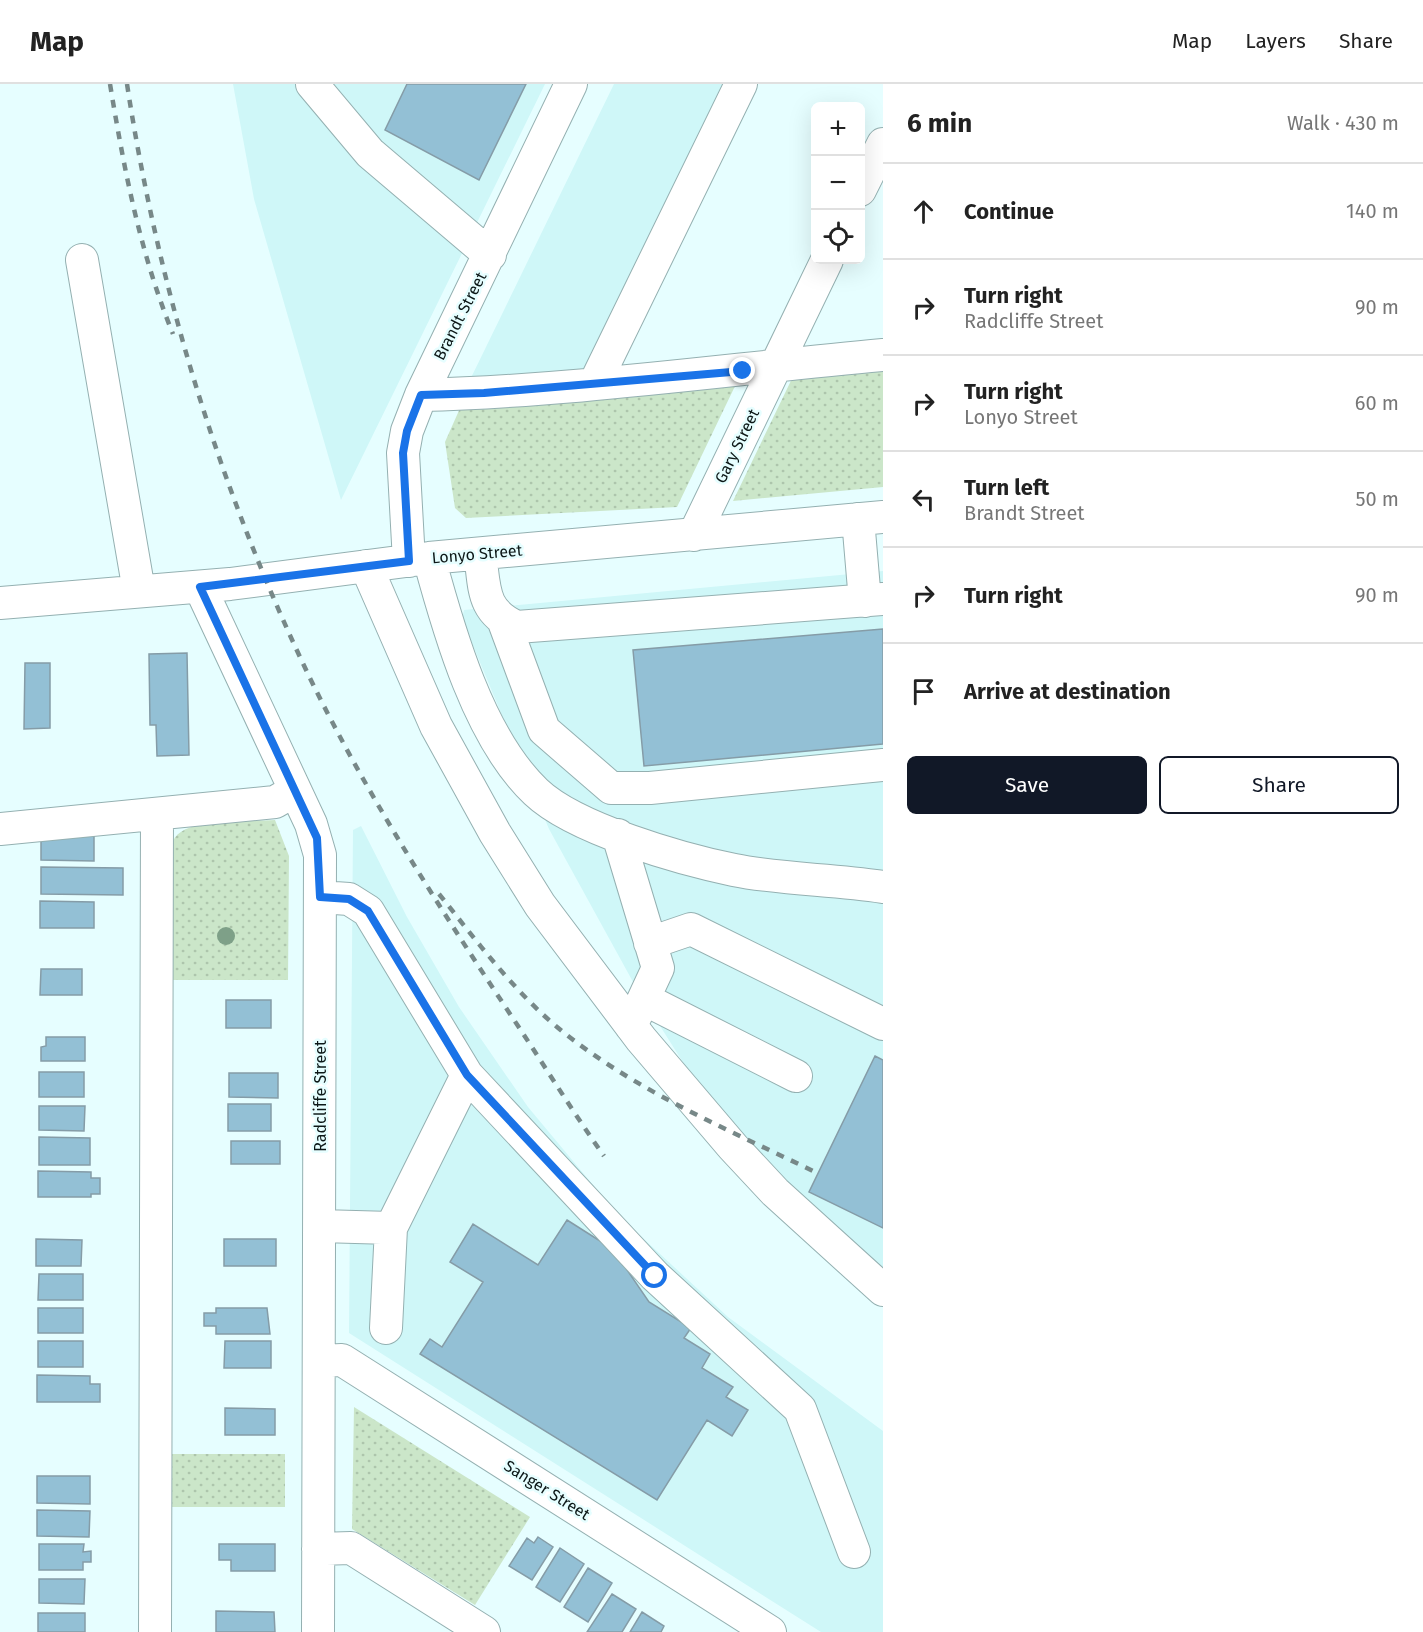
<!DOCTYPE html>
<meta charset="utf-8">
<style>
body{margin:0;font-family:"Fira Sans",sans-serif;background:#f6f6f6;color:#222}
.controls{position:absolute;right:18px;top:18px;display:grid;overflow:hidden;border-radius:9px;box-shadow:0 6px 24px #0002}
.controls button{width:54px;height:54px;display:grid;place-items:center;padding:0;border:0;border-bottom:2px solid #e0e0e0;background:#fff;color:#222;font:30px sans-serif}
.stop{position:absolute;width:18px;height:18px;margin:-14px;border:4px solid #1a73e8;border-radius:50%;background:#fff}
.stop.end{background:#1a73e8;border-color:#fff;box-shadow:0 2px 6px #0008}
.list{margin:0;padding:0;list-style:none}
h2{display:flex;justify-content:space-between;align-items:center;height:78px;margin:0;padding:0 24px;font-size:26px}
h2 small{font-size:20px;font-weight:400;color:#767676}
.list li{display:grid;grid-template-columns:39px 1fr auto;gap:18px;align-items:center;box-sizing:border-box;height:96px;padding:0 24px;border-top:2px solid #e0e0e0}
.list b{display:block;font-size:22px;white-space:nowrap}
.list p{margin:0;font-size:20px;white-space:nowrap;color:#767676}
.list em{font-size:20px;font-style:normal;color:#767676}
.actions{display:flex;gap:12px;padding:18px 24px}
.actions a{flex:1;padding:14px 0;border:2px solid #111827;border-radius:9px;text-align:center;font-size:21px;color:#111827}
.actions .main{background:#111827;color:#fff}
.icon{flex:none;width:33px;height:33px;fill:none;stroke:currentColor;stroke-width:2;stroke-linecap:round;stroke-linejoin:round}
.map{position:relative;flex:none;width:883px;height:1548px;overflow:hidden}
header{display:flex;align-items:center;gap:36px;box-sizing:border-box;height:84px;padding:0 30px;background:#fff;border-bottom:2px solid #e0e0e0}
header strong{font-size:28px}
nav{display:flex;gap:33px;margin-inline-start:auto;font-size:21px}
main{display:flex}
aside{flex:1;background:#fff}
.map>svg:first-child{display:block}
</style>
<header>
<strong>Map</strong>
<nav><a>Map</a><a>Layers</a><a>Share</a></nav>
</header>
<main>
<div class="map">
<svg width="883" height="1548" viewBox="0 0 883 1548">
<defs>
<pattern id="grass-dots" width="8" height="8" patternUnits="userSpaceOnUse" patternTransform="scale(1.5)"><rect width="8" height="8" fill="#cbe6c9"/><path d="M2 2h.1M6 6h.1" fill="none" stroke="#adc5ac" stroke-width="1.8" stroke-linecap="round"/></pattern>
</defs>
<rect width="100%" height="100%" fill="#e6feff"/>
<!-- built -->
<path fill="#cff7f8" d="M 233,0 L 545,0 L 341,416 L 254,115 Z
M 614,0 L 753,0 L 618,282 L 467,302 Z
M 883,487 L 883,1218 L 761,1102 L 638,907 L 549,745 L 462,535 L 464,526 Z
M 361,742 L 407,833 L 459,923 L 528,1023 L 618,1131 L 728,1233 L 883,1347 L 883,1548 L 821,1548 L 349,1249 L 353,746 Z"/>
<!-- grass -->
<path fill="url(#grass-dots)" d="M 883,271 L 883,403 L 733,417 L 800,278 Z
M 736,300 L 677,423 L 466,434 L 455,424 L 445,358 L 461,322 Z
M 275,736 L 289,772 L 288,896 L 172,896 L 173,757 C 184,732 250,738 275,736 Z
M 354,1323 L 530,1433 L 475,1521 L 352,1445 Z
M 168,1370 L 285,1370 L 285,1423 L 168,1423 Z"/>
<!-- building -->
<path fill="#93c0d5" stroke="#859ca7" stroke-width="1.5" d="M 407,0 L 526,0 L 479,96 L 385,46 Z
M 883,545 L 883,660 L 644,682 L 633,566 Z
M 187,569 L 189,671 L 157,672 L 156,641 L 150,641 L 149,570 Z
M 25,579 L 50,579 L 50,644 L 24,645 Z
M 41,751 L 94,752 L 94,777 L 41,776 Z
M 41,783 L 123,784 L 123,811 L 41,810 Z
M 40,817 L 94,818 L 94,844 L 40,844 Z
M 41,885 L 82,885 L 82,911 L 40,911 Z
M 226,916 L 271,916 L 271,944 L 226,944 Z
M 46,953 L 85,953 L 85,977 L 41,977 L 41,963 L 46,962 Z
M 875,972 L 883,976 L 883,1144 L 809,1108 Z
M 39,988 L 84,988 L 84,1013 L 39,1013 Z
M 229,989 L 278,989 L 278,1014 L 229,1013 Z
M 228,1020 L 271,1020 L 271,1047 L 228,1047 Z
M 39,1022 L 85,1022 L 84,1047 L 39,1046 Z
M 39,1053 L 90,1054 L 90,1081 L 39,1081 Z
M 231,1057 L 280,1057 L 280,1080 L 231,1080 Z
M 38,1087 L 91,1088 L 91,1094 L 100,1094 L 100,1110 L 91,1110 L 91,1113 L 38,1113 Z
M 567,1136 L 627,1174 L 623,1180 L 649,1218 L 691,1244 L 684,1254 L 710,1270 L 702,1284 L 733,1303 L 726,1313 L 748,1326 L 732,1352 L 707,1336 L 657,1416 L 420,1270 L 430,1255 L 442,1263 L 483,1198 L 450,1178 L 473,1140 L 538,1181 Z
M 36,1155 L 82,1156 L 81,1182 L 36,1182 Z
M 224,1155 L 276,1155 L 276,1182 L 224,1182 Z
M 39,1190 L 83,1190 L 83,1216 L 38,1216 Z
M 38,1224 L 83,1224 L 83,1249 L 38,1249 Z
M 216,1224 L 267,1224 L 270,1250 L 216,1250 L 216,1242 L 204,1242 L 204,1229 L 216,1229 Z
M 38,1257 L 83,1257 L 83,1283 L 38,1283 Z
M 225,1257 L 271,1257 L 271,1284 L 224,1284 Z
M 37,1291 L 90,1292 L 90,1300 L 100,1300 L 100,1318 L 37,1318 Z
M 225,1324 L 275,1325 L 275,1351 L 225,1351 Z
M 37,1392 L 90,1392 L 90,1420 L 37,1419 Z
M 37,1426 L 90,1427 L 89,1453 L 37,1452 Z
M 538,1453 L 553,1463 L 532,1496 L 509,1482 L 527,1454 L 534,1459 Z
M 39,1460 L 84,1460 L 83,1468 L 91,1467 L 91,1478 L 83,1478 L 83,1486 L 39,1486 Z
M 219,1460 L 275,1460 L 275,1487 L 231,1487 L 231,1476 L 219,1476 Z
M 560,1464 L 584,1480 L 560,1518 L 536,1503 Z
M 588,1484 L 612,1499 L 588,1538 L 564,1523 Z
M 39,1495 L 85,1495 L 84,1520 L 39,1519 Z
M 612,1510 L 636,1525 L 622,1548 L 587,1548 Z
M 216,1527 L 274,1528 L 275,1548 L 216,1548 Z
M 642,1528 L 664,1542 L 661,1548 L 630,1548 Z
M 38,1529 L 85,1529 L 85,1548 L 38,1548 Z"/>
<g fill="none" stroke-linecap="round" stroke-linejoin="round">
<defs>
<path id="minor" d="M 312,0 L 370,69 L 490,171
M 860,106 L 883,60
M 82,176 L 139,507
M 595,299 L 741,0
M 421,311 C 575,307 729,285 883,271
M 858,435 L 865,517
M 694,451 L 827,176
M 480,470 C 485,504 481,527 517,543 L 883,515
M 429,474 C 449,548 479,654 536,708 C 575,745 681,775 734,786 C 783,796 834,795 883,803
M 409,477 L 403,369 L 407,347 L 421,311 L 571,0
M 366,482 L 436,642 L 495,749 L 540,821 L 641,955 L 733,1063 L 775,1108 L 883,1206
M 200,503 L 311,740 L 320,771 L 318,1548
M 0,519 L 230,500 L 429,474 L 883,433
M 504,538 L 544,646 L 611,704 L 650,704 L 883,681
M 0,745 L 275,718 L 294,707
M 618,751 L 658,884 L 631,942
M 320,813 L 349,815 L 368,827 L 467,991 L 655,1192 L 800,1325 L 854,1468
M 650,859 L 691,845 L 883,940
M 644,915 L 796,992
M 320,1142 L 391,1144 L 467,991
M 386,1244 L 391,1144
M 320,1277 L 342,1276 L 770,1548
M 318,1465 L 351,1464 L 484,1548
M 155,1548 L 157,730"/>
</defs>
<!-- minor casing -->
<use href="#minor" stroke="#94b0b1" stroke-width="34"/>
<!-- minor -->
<use href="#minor" stroke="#fff" stroke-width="32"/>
<!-- rail -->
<path stroke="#788" stroke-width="4.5" stroke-dasharray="8 8" stroke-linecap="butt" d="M 110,0 C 124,85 140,169 173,250
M 127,0 C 158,203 219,404 308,590 C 369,716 445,832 522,948 C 549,989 575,1031 604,1072
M 439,810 C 476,856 512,905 557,943 C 633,1006 727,1045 815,1088"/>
</g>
<!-- trees -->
<circle fill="#7ea088" cx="226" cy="852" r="9"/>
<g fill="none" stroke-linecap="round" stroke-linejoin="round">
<!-- route -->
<path stroke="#1a73e8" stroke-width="8" d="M 655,1192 L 467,991 L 368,827 L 349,815 L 320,813 L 317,754 L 200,503 L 409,477 L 403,369 L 407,347 L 421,311 L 484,309 L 743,287"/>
</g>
<g text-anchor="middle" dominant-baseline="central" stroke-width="5" stroke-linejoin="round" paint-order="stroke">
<!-- street labels -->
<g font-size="16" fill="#0c1717" stroke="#e6feff">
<text transform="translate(460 232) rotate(-63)">Brandt Street</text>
<text transform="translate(737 362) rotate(-64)">Gary Street</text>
<text transform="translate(477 470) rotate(-5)">Lonyo Street</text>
<text transform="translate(320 1012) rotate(-90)">Radcliffe Street</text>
<text transform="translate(547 1406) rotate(32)">Sanger Street</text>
</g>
</g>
</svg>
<div class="controls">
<button>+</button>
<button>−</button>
<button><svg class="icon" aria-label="locate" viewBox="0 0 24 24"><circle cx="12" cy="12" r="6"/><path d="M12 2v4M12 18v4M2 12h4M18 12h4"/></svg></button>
</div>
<div class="stop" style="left:655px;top:1192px"></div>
<div class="stop end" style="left:743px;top:287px"></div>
</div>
<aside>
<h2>6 min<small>Walk · 430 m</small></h2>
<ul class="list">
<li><svg class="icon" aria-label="ahead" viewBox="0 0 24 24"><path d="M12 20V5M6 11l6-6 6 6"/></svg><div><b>Continue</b></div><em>140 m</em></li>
<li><svg class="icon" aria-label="right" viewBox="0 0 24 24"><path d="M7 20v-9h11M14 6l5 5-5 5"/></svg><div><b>Turn right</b><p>Radcliffe Street</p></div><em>90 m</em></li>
<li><svg class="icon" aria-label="right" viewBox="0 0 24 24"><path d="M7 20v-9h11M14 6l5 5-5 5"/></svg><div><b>Turn right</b><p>Lonyo Street</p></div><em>60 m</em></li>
<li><svg class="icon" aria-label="left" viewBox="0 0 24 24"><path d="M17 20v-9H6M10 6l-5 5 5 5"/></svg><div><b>Turn left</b><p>Brandt Street</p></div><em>50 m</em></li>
<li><svg class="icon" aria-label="right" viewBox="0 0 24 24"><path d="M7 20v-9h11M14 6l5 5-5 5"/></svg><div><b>Turn right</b></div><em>90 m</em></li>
<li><svg class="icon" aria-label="arrive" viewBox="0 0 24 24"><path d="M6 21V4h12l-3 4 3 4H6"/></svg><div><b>Arrive at destination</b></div></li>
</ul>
<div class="actions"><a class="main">Save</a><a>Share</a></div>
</aside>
</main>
